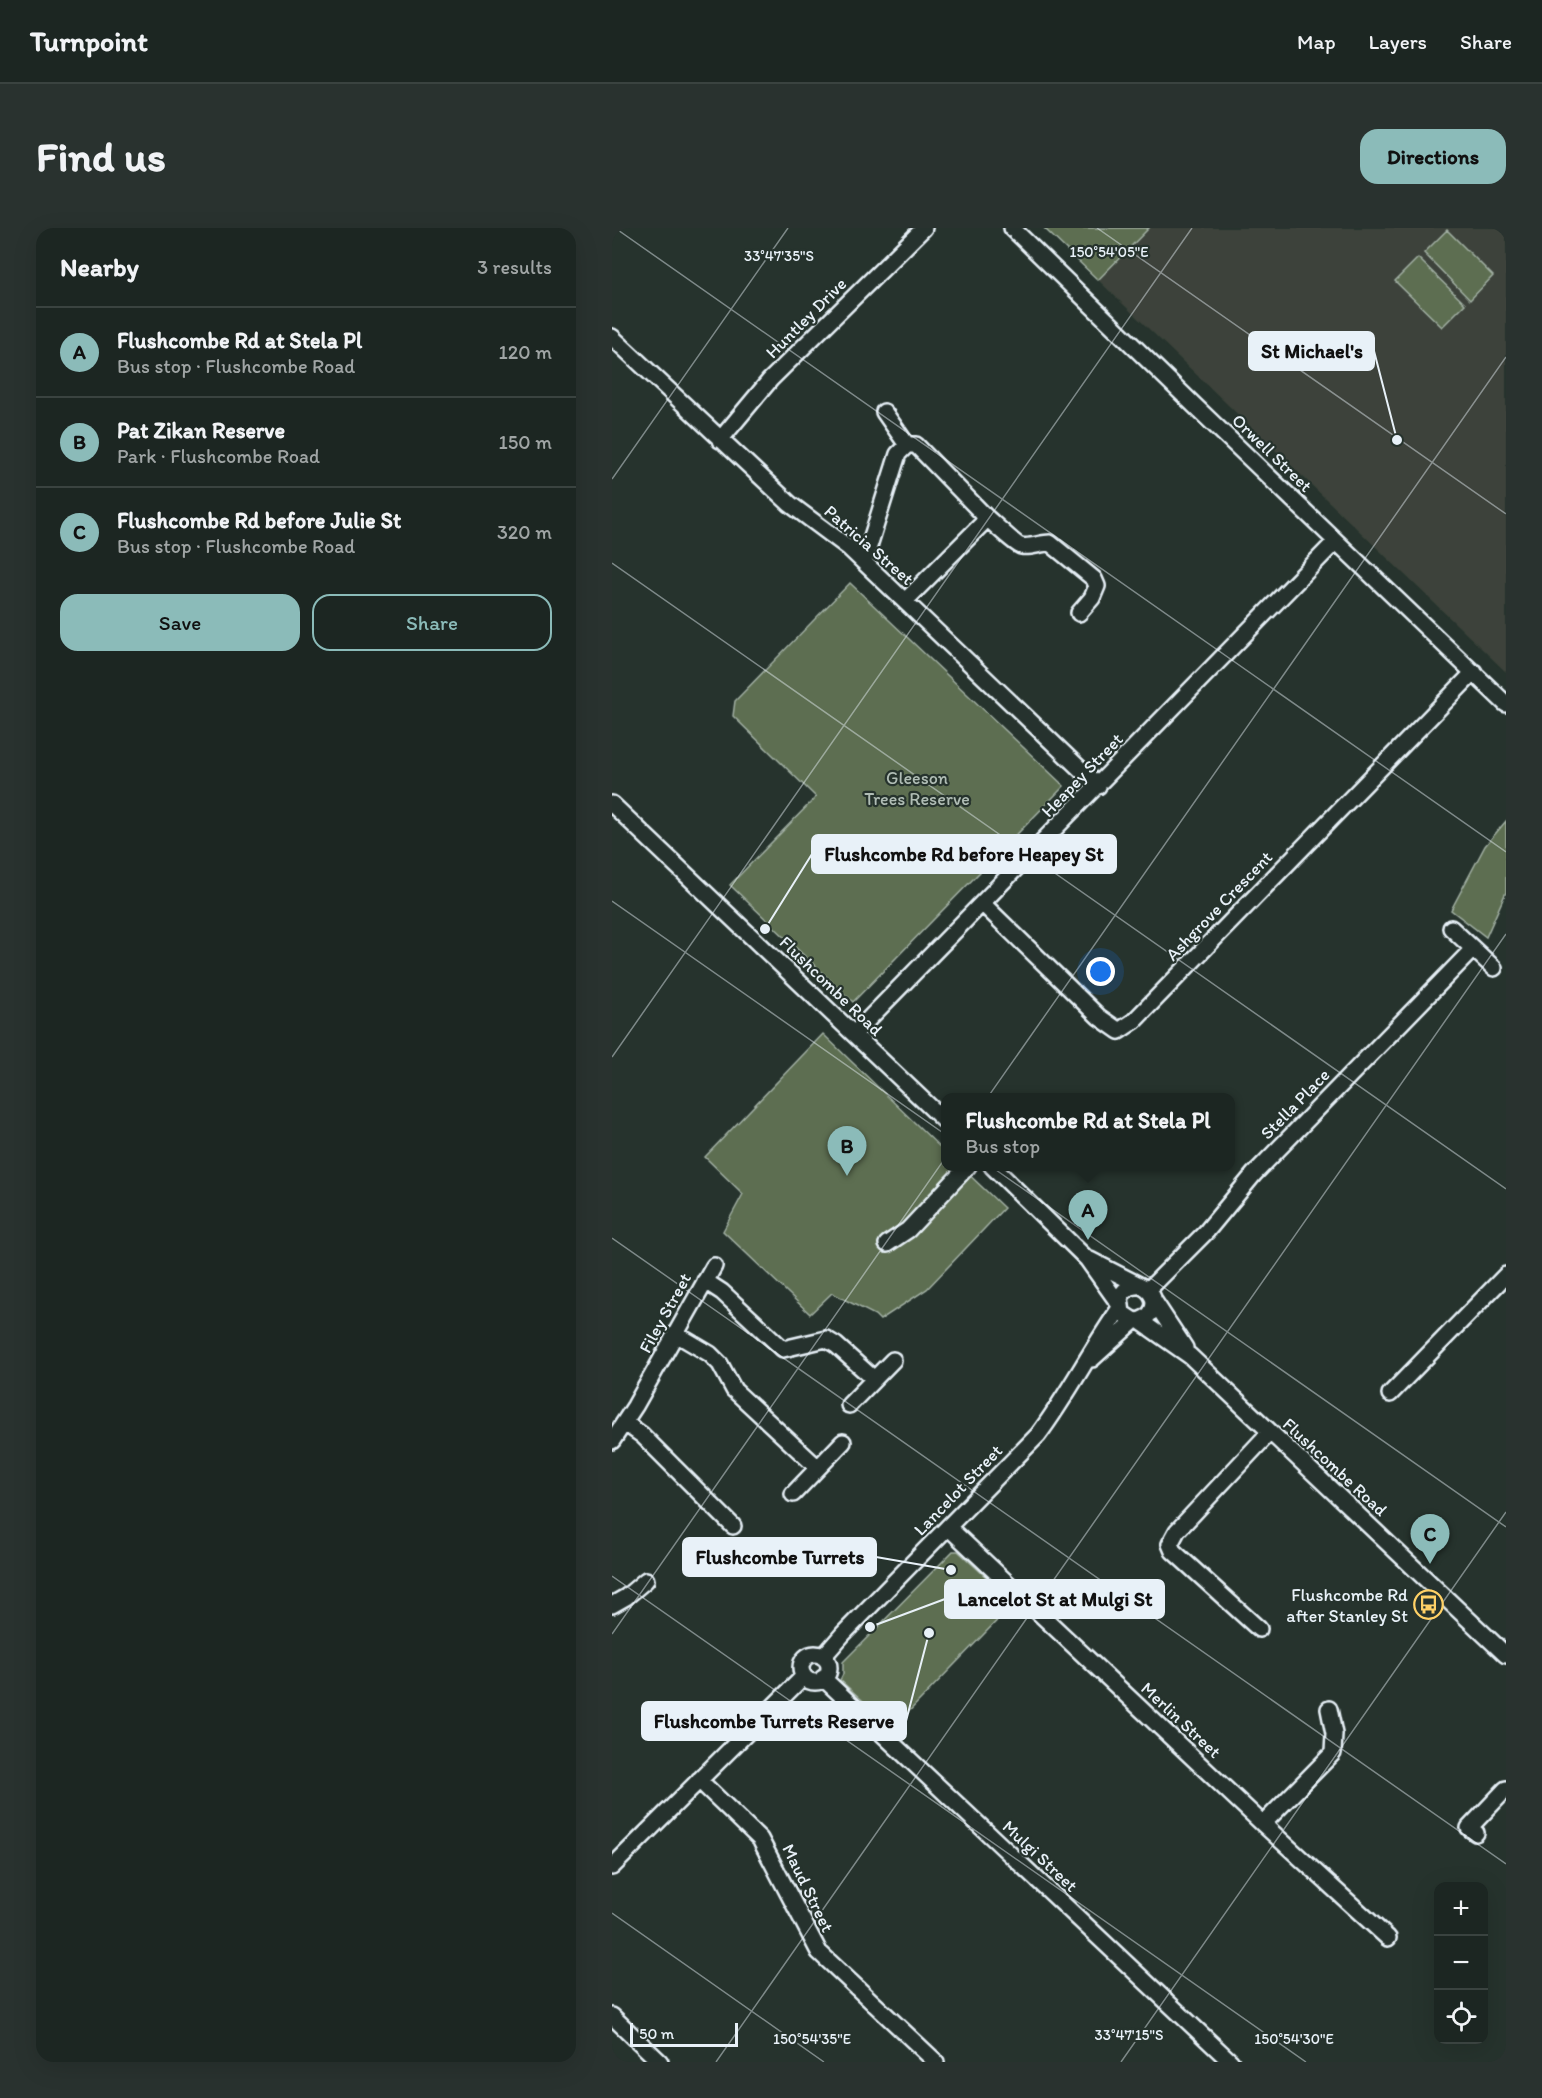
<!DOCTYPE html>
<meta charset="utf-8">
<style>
body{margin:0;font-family:Itim,sans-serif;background:#29322f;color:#f1f3f6}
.controls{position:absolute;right:18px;bottom:18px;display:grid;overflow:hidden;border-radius:12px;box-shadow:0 6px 24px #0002}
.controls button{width:54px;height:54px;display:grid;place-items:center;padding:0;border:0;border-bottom:2px solid #3a4340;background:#1c2622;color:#f1f3f6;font:30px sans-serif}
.scale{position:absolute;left:18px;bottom:15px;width:108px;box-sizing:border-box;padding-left:6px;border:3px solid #e8f1f8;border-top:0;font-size:16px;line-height:21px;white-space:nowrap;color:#e8f1f8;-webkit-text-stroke:4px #26332d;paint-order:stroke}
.you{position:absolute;left:489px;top:744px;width:21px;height:21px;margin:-15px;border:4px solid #fff;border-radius:50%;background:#1a73e8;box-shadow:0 0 0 9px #1a73e833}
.badge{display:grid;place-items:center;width:39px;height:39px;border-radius:50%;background:#8bbbb9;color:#111;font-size:20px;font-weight:700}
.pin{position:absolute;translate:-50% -50px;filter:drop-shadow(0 2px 3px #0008)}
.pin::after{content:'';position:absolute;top:32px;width:21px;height:18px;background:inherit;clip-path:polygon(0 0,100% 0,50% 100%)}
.popup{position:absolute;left:329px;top:865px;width:294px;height:78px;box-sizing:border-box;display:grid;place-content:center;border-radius:12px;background:#1c2622;filter:drop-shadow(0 2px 4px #0005);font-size:20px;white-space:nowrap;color:#a0a5a5}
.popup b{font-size:22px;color:#f1f3f6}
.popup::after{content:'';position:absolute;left:50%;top:100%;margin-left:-12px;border:12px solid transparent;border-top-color:#1c2622}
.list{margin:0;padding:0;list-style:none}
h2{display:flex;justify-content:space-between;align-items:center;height:78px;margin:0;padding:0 24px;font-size:26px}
h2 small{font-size:20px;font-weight:400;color:#a0a5a5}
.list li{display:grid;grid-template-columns:39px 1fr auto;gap:18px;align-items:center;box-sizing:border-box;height:90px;padding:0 24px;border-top:2px solid #3a4340}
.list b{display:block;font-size:22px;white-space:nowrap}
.list p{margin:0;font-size:20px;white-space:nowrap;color:#a0a5a5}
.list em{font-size:20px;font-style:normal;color:#a0a5a5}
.actions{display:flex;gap:12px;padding:18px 24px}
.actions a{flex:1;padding:14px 0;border:2px solid #8bbbb9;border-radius:18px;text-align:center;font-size:21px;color:#8bbbb9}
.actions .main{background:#8bbbb9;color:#111}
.icon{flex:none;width:33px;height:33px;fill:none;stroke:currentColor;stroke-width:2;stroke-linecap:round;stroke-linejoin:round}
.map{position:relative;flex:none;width:894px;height:1834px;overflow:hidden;border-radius:18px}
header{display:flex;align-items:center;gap:36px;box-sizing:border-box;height:84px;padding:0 30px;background:#1c2622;border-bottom:2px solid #3a4340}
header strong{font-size:28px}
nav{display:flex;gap:33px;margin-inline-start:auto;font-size:21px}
.intro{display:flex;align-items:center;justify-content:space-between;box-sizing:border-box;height:144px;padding:0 36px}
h1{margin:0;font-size:42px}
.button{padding:15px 27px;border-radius:18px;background:#8bbbb9;color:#111;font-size:21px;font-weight:700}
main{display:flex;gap:36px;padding:0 36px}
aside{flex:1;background:#1c2622;border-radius:18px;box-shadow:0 6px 24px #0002}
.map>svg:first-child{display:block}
</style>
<header>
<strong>Turnpoint</strong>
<nav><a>Map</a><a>Layers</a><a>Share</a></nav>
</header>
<div class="intro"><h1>Find us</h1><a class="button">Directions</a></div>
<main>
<aside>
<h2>Nearby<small>3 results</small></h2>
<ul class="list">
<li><span class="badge">A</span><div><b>Flushcombe Rd at Stela Pl</b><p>Bus stop · Flushcombe Road</p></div><em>120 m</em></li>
<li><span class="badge">B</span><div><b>Pat Zikan Reserve</b><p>Park · Flushcombe Road</p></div><em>150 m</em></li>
<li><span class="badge">C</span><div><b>Flushcombe Rd before Julie St</b><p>Bus stop · Flushcombe Road</p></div><em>320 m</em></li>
</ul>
<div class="actions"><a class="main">Save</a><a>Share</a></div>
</aside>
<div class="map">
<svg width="894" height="1834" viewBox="0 0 894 1834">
<rect width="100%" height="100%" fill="#26332d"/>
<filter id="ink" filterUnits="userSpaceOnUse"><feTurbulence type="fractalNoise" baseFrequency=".0167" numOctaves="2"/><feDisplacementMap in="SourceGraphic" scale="12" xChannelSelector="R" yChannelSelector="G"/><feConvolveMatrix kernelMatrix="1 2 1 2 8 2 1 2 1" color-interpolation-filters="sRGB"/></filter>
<g filter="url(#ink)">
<!-- built -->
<path fill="#3c433a" d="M 537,0 L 894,0 L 894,444 L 486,52 Z"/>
<!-- green -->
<path fill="#5d6e51" stroke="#a2b0a4" stroke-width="1.5" d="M 432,0 L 537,0 L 486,52 Z
M 835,2 L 881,48 L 858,72 L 812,25 Z
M 806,30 L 853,76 L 830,99 L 783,53 Z
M 238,355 L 452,558 L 241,774 L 118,657 L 204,569 L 121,488 L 123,473 Z
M 894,593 L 894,664 L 874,709 L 839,682 L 873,618 Z
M 211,806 L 333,924 L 334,938 L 349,939 L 392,980 L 315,1061 L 268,1092 L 263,1087 L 220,1065 L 198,1086 L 111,1003 L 131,966 L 93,929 Z
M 341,1323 L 346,1323 L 402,1375 L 281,1500 L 228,1452 L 231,1446 L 231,1434 Z"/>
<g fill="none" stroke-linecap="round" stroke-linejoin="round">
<defs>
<path id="minor" d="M 400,0 L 583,178 L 894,476
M 0,109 L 178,276 L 237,320 L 486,558
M 272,184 L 295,217 L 304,217 L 374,289
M 108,212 L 158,152 L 312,0
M 252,334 L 286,226 L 295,217
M 293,373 L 370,296 L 374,289 C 380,294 404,317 409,318 C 418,320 429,315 438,315 L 482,351 L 485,358 L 480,370 L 467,385
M 0,576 L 334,894
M 371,676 L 487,789 L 507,803 L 522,793 L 862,444
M 839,700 L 882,740
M 242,806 L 724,313
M 380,938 L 475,1031 L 507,1076
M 275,1016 L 296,1002 L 356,938
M 478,1032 L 533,1060 C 549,1071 542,1092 522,1093 L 510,1085 L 508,1070 C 512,1061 519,1057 529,1058
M 93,1053 L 110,1064 L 171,1121 L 214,1111 L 224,1117 L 262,1151
M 536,1062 L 594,1004 L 642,946 L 861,721
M 542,1073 L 573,1120
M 528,1093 L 578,1128 L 894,1427
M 64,1106 L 98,1126 L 108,1136 L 122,1162 L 206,1240
M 480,1131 L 522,1093
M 778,1166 L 894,1047
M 237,1177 L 281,1132
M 13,1195 L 30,1207 L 121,1298
M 0,1213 L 23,1178 L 102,1038
M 181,1266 L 231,1214
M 337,1300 L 651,1596 L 776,1710
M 0,1377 L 14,1369 L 34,1352
M 647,1401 L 561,1323 L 558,1316 L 565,1303 L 658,1204
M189 1440a14 14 0 1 1 28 0a14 14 0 1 1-28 0Z
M 211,1429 L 231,1406 L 426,1207 C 456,1167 479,1121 508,1080
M 211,1450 L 619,1834
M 87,1552 L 148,1611 L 207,1724 L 324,1834
M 651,1596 L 721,1525 L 722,1506 L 717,1481
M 864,1605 L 857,1600 L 894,1561
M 0,1639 L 192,1448
M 0,1788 L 48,1834"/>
</defs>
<!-- minor casing -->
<use href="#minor" stroke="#e8f1f8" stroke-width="20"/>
<!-- minor -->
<use href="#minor" stroke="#26332d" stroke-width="15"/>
</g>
</g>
<!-- ticks -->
<path fill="none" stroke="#e8f1f8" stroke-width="1.5" stroke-opacity="0.45" d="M 3,0 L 894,624M 485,0 L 894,286M 0,251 L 176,0M 0,335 L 894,961M 0,673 L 894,1299M 0,829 L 580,0M 0,1010 L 894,1636M 0,1348 L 694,1834M 0,1406 L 894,129M 0,1685 L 212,1834M 104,1834 L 894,706M 509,1834 L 894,1284"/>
<!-- icons -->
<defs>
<symbol id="bus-ring" viewBox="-11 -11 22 22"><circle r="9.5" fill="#26332d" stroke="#ffd166" stroke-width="1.5"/><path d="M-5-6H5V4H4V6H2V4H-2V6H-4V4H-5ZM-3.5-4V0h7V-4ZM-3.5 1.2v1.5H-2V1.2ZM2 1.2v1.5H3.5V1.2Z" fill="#ffd166"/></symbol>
</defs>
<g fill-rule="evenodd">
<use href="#bus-ring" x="800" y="1360" width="33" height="33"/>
</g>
<g text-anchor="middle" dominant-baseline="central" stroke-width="4.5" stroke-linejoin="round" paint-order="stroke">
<!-- street labels -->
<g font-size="18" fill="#e8f1f8" stroke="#26332d">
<text transform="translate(194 90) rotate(-45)">Huntley Drive</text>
<text transform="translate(660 225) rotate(44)">Orwell Street</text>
<text transform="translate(257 317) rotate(41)">Patricia Street</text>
<text transform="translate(470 547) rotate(-46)">Heapey Street</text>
<text transform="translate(607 678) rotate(-46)">Ashgrove Crescent</text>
<text transform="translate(219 758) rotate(44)">Flushcombe Road</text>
<text transform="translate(683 876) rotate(-46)">Stella Place</text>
<text transform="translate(53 1085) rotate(-61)">Filey Street</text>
<text transform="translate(723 1239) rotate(43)">Flushcombe Road</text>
<text transform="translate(346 1262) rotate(-46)">Lancelot Street</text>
<text transform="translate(569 1492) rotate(43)">Merlin Street</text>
<text transform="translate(428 1628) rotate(43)">Mulgi Street</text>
<text transform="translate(196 1660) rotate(64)">Maud Street</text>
</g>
<!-- park labels -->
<g font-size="18" fill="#b0bdb5" stroke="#26332d">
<text x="305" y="550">Gleeson<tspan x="305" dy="21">Trees Reserve</tspan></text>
</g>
<!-- poi labels -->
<g font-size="18" fill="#e8f1f8" stroke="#26332d" text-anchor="end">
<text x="796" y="1367">Flushcombe Rd<tspan x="796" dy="21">after Stanley St</tspan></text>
</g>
</g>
<g font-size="15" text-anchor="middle" fill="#e8f1f8" stroke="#26332d" stroke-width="4.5" stroke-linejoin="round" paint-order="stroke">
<text x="497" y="29">150°54'05"E</text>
<text x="167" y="33">33°47'35"S</text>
<text x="517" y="1812">33°47'15"S</text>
<text x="200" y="1816">150°54'35"E</text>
<text x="682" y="1816">150°54'30"E</text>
</g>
<!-- callouts -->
<path fill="none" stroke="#e8f1f8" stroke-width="2" d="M785 212L762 123M153 701L200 626M339 1342L264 1329M258 1399L333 1371M317 1405L294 1493"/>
<g fill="#e8f1f8" stroke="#26332d" stroke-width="2">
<circle cx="785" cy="212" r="6"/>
<circle cx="153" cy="701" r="6"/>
<circle cx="339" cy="1342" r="6"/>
<circle cx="258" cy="1399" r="6"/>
<circle cx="317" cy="1405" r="6"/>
</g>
<g fill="#e8f1f8" stroke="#e8f1f8" stroke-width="2">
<rect x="637" y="104" width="125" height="38" rx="6"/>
<rect x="200" y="607" width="304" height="38" rx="6"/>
<rect x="71" y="1310" width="193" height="38" rx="6"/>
<rect x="333" y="1352" width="219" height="38" rx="6"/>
<rect x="30" y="1474" width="264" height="38" rx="6"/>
</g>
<g font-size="20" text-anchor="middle" font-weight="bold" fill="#111">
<text x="700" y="130">St Michael's</text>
<text x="352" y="633">Flushcombe Rd before Heapey St</text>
<text x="168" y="1336">Flushcombe Turrets</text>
<text x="443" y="1378">Lancelot St at Mulgi St</text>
<text x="162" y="1500">Flushcombe Turrets Reserve</text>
</g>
</svg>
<div class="controls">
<button>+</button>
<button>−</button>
<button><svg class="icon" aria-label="locate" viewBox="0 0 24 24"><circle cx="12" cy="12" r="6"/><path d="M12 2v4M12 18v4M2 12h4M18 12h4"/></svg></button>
</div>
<div class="scale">50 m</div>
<div class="you"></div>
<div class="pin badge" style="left:476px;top:1012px">A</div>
<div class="popup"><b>Flushcombe Rd at Stela Pl</b>Bus stop</div>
<div class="pin badge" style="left:235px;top:948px">B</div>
<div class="pin badge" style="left:818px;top:1336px">C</div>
</div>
</main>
